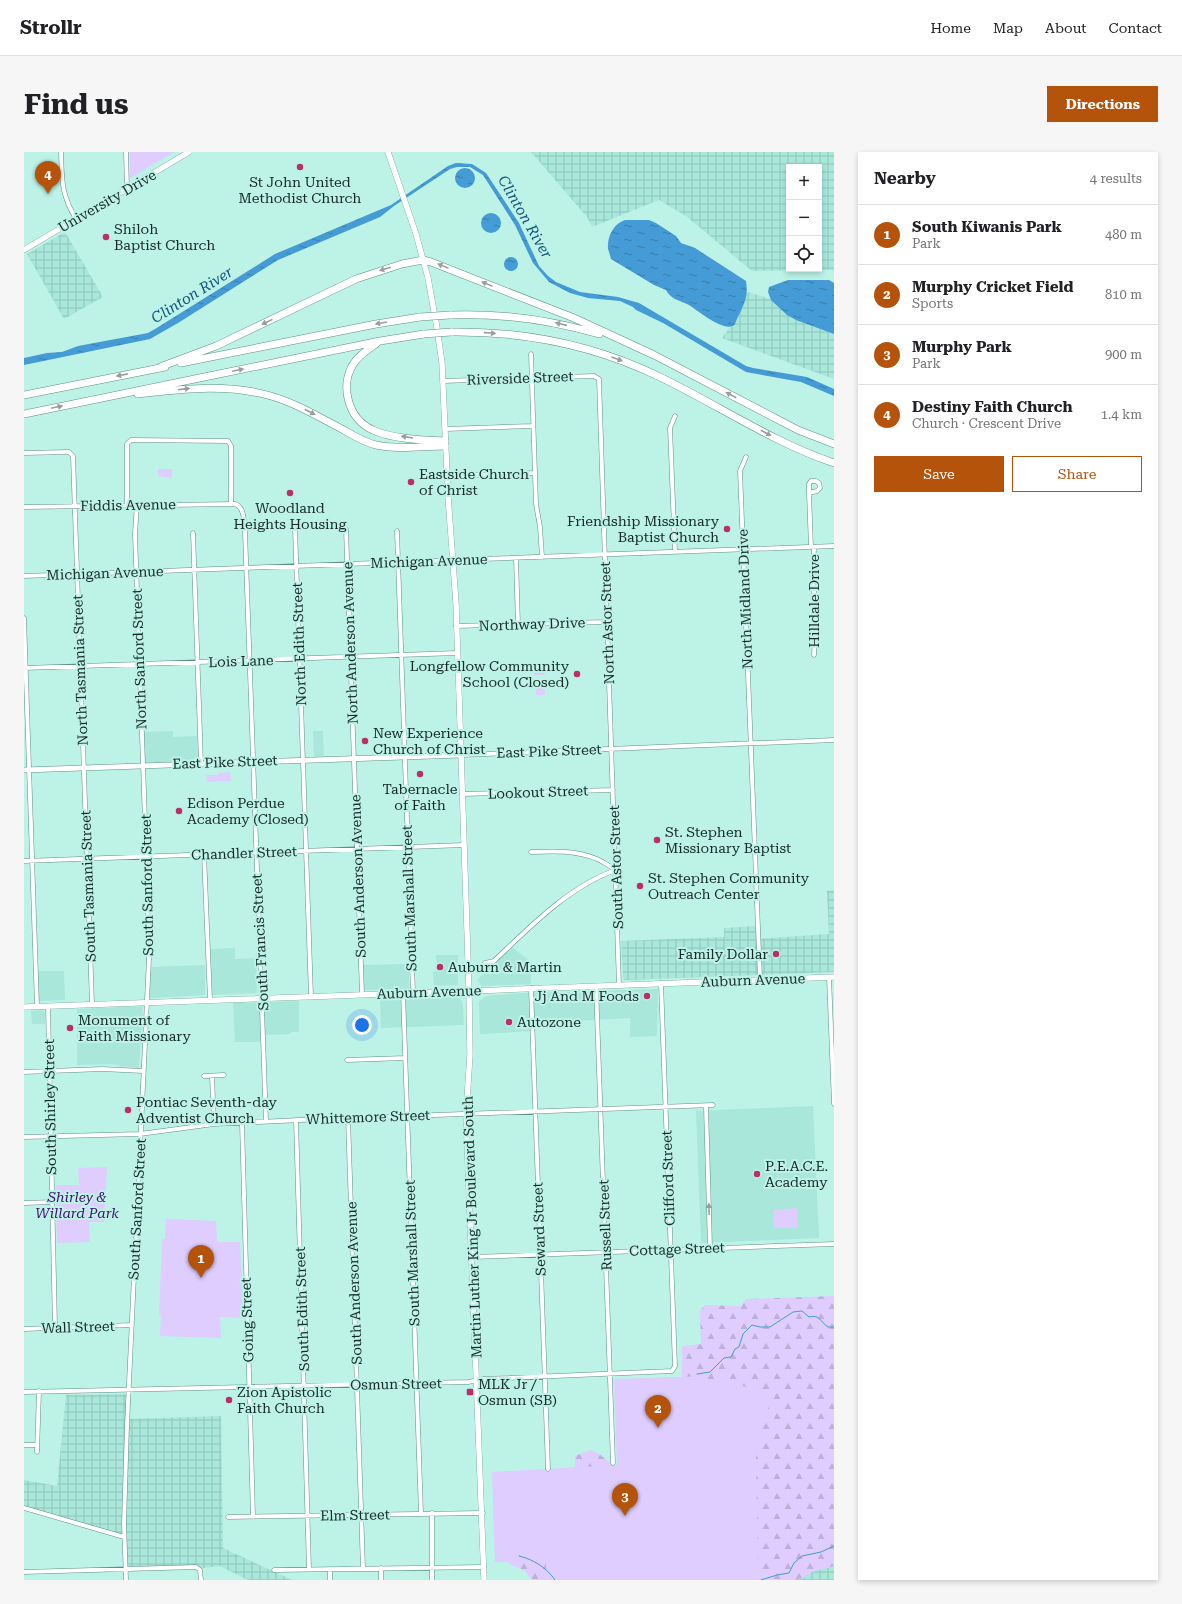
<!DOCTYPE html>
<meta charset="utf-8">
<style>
body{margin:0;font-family:"Roboto Serif",serif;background:#f6f6f6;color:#202124}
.controls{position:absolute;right:12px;top:12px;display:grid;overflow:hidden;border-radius:0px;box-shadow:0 2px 6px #0003}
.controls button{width:36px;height:36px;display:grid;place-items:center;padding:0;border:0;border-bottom:1px solid #e0e0e0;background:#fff;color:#202124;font:20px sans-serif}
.you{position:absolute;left:338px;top:873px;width:14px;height:14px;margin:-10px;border:3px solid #fff;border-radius:50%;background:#1a73e8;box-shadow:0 0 0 6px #1a73e833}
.badge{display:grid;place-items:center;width:26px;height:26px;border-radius:50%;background:#b45309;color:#fff;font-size:13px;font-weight:700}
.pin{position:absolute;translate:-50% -33px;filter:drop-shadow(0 1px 2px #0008)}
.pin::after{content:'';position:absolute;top:21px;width:14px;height:12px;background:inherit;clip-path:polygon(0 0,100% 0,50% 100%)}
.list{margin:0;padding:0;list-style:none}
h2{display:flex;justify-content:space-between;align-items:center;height:52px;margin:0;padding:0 16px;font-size:17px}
h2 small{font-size:13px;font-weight:400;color:#757577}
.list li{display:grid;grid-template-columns:26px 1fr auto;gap:12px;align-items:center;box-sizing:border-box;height:60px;padding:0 16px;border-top:1px solid #e0e0e0}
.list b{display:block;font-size:15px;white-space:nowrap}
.list p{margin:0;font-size:13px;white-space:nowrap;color:#757577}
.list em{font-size:13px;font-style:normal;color:#757577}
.actions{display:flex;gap:8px;padding:12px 16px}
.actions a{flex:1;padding:9px 0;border:1px solid #b45309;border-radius:0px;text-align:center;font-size:14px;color:#b45309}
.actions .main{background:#b45309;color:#fff}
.icon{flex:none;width:22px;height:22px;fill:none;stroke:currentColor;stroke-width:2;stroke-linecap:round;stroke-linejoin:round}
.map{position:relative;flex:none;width:810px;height:1428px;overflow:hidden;border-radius:0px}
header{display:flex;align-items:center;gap:24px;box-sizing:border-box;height:56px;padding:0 20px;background:#fff;border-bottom:1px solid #e0e0e0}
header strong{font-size:19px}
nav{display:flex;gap:22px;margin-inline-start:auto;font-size:14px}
.intro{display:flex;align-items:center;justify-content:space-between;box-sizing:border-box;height:96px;padding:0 24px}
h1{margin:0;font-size:28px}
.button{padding:10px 18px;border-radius:0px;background:#b45309;color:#fff;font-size:14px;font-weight:700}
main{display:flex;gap:24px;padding:0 24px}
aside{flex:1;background:#fff;border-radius:0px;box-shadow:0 2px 6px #0003}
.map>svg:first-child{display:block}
</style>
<header>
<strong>Strollr</strong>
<nav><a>Home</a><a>Map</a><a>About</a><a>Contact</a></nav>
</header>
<div class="intro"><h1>Find us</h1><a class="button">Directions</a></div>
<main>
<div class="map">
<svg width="810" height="1428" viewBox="0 0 810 1428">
<defs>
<pattern id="industrial-grid" width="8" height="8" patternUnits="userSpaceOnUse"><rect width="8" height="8" fill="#a8e7da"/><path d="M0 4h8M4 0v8" fill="none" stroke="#90c6bb"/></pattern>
<pattern id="forest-firs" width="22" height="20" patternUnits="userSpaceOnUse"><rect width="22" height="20" fill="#decdfe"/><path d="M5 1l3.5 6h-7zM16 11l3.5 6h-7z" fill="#beb0da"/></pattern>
<pattern id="water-ripples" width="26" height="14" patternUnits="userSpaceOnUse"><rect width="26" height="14" fill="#449bd5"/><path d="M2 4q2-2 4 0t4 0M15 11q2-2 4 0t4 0" fill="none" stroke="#387fad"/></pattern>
</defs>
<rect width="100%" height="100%" fill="#bdf2e7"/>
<!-- built -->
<path fill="#a8e7da" d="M 149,579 L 149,585 L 173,584 L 174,609 L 120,611 L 119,580 Z
M 289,579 L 299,579 L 300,604 L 290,605 Z
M 488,795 L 507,810 L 507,832 L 458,834 L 453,828 Z
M 211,796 L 211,807 L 232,806 L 233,841 L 188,843 L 187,797 Z
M 412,803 L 434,803 L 434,833 L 410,834 L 409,820 L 413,819 Z
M 385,812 L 385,837 L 340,838 L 338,813 Z
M 181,813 L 181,843 L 127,846 L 125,842 L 127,815 Z
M 14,819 L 40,819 L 41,848 L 15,849 Z
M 634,837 L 633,884 L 606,885 L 606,866 L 512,871 L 512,879 L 456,882 L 455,850 L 462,844 L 499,841 Z
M 432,845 L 437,848 L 439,853 L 440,873 L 357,876 L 356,846 Z
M 275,849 L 275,880 L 267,880 L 267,882 L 236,883 L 236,890 L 211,890 L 209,851 Z
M 119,854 L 115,916 L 97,914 L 88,912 L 53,913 L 53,857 Z
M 19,858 L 21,861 L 21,872 L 8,872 L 7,859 Z
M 789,954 L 795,1086 L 677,1091 L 672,959 Z"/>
<!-- industrial -->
<path fill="url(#industrial-grid)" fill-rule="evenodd" d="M 507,0 L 810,0 L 810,119 L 806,118 L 728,119 L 662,64 L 635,48 L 568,75 L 563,65 ZM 765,15 L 795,15 L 795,117 L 765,117 Z
M 41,80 L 79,145 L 40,167 L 3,102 Z
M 724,140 L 810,167 L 810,227 L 698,186 L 706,175 Z
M 810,738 L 810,820 L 604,828 L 600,828 L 599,825 L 597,789 L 700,785 L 700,776 L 731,774 L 732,787 L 805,782 L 803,739 Z
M 104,1242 L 104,1267 L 197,1264 L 199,1396 L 268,1428 L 224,1428 L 196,1414 L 173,1417 L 102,1418 L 101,1385 L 0,1356 L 0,1328 L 33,1334 L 42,1243 Z
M 810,1414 L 810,1428 L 768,1428 L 779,1426 L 787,1420 Z"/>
<!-- forest -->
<path fill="url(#forest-firs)" d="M 810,1144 L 810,1414 L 788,1420 L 779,1426 L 768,1428 L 680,1428 L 551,1317 L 551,1304 L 566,1298 C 580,1303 587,1311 596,1322 L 646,1225 L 658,1225 L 658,1194 L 677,1192 L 676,1159 L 681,1153 L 717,1154 L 722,1147 Z
M 501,1386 L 540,1428 L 508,1428 L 501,1419 L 485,1412 L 483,1399 Z"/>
<!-- park -->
<path fill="#decdfe" d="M 106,0 L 150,0 L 106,26 Z
M 134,317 L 148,317 L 148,326 L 134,324 Z
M 510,511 L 520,511 L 521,523 L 510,523 Z
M 512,536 L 521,536 L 521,543 L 512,543 Z
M 206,620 L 207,629 L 183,630 L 182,623 L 194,623 L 194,621 Z
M 83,1015 L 80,1070 L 65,1070 L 66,1090 L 33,1091 L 32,1033 L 55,1033 L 54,1016 Z
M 773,1056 L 774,1074 L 773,1076 L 751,1076 L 749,1075 L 750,1058 Z
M 142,1067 L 192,1069 L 193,1090 L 216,1090 L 219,1166 L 196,1165 L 197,1186 L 136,1184 L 137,1163 L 135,1163 L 138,1087 L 141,1087 Z
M 682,1224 L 682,1227 C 706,1228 727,1234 746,1248 L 732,1305 L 734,1428 L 522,1428 L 522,1409 L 471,1410 L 468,1320 L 593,1313 L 590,1227 Z"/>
<!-- water -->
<path fill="url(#water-ripples)" d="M 432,11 L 448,12 L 462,21 L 495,71 L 515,114 L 524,124 L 532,130 L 556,140 L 594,145 L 615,151 L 722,214 L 729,216 L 783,225 L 810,237 L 810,244 L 777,230 L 722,220 L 639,171 L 612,158 L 609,155 L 596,149 L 564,146 L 546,141 L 525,130 L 509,111 L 491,73 L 459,23 L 446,15 L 433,15 L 426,17 L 370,54 L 356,65 L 254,108 L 154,171 L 126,187 L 0,213 L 0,206 L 23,201 L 38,200 L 54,194 L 124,181 L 131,177 L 251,102 L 367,53 L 424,14 Z
M431 26a10 10 0 1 1 20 0a10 10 0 1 1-20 0Z
M457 71a10 10 0 1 1 20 0a10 10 0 1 1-20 0Z
M 601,68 L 625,68 L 632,71 L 652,84 L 657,91 L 671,96 L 722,129 C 724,144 722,147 716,161 C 714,164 712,169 711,172 C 703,183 673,158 665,153 C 657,149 646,147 642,138 L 630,133 L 587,107 C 586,103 585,100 584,97 C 583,85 589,72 601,68 Z
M480 112a7 7 0 1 1 14 0a7 7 0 1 1-14 0Z
M 764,128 L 805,128 L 810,131 L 810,182 L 772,168 L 763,163 L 747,148 L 744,140 L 745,135 Z"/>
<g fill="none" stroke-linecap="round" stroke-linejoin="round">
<!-- stream -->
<path stroke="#449bd5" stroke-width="1" d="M 673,1222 L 686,1220 L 700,1206 L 707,1205 L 711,1197 L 715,1195 L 719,1182 L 728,1173 L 736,1175 L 746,1175 L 769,1160 L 778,1159 L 785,1165 C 796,1162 796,1170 804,1175 L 810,1175
M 495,1404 C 509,1407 523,1416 531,1428
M 737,1428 L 753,1423 L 765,1421 L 770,1411 L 778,1404 L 797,1400 L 810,1394"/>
<defs>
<path id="minor" d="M 37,0 C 38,28 37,42 52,67
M 102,0 L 103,37
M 507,202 L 512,352 L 516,375 L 518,405
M 419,229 L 570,224 L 575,227 L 595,833
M 421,277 L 508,274
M 0,301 L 45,300 L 49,304 L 68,852
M 722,305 L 716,319 L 736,827
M 423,324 L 510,321
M 787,329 L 792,329 L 795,331 L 796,336 L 793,339 L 785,341 L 785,332 Z
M 785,341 L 787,395
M 103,352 L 103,292 L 107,288 L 204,289 L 207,294 L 207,352
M 0,355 L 211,352 C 221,355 220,371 221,380 L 242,970
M 271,376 L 287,844
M 322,377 L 338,842
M 373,379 L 389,841
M 169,381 L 177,611
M 651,400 L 646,276 L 651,264
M 492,406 L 494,473
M 0,424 L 810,394
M 0,466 L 13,854
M 432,474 L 583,470
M 790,503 L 792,469 L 789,423 L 790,395
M 0,516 L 433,501
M 437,603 L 810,588
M 438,642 L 589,638
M 507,700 C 529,699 552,698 573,707 C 580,710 585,714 592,718
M 180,702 L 186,848
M 0,709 L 440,693
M 461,811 L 470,809 C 505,776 545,734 592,718
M 805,825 L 810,952
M 572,834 L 589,1311
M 507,836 L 524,1317
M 379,841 L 397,1362
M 24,854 L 31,1175
M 323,908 L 381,906
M 0,920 L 78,917 L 119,919
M 180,924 L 200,923
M 188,924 L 190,972
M 682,954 L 686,1096
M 324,966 L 339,1417
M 272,968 L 285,1417
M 218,971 L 229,1365
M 0,985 L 116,982 L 190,972 L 276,968 L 689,953
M 0,1051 L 29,1050
M 448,1105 L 810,1092
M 0,1177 L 108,1173
M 0,1240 L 444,1230 L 460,1227 L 648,1219 L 651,1214 L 637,831
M 0,1293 L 13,1293
M 13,1300 L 15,1239
M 0,1356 L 100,1385
M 204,1365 L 459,1361
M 357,1416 L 357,1428
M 306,1417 L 306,1428
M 250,1418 L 460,1415
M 0,1420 L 172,1415 L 176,1418 L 177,1428
M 102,1428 L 100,1371 L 103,1273 L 125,806 L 122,698 L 111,382 L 113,352
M 408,1428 L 408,1361"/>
<path id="tertiary" d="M 0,618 L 437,603"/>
<path id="secondary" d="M 364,0 L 392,82 L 404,126 L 413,176 L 418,211 L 424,344 L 432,451 L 445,839 L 446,903 L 442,962 L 460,1428
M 0,98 L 165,0
M 0,855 L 474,838 L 810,825"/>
<path id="motorway" d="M 426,163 C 476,161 526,168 575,182
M 427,180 C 500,179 570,193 636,225 C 694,253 748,290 810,311
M 353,191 C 345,197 336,202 330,211 C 315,233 324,267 349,278 C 367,287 401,288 421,289
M 157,211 L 352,172 L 396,165
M 136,215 L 192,194 L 332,127 L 378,112 L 399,108 L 407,110 L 550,166 L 630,203 L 774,278 L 810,292
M 114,242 C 159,237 202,231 247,244 C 271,251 293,264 316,276 C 327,282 339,290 352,293 C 374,298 399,294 421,294
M 0,243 L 141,215
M 0,262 L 356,189 L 400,182"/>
</defs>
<!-- minor casing -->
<use href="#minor" stroke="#5e9086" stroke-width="5"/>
<!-- tertiary casing -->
<use href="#tertiary" stroke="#5e9086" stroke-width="6"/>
<!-- secondary casing -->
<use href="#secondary" stroke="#5e9086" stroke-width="6"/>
<!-- motorway casing -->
<use href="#motorway" stroke="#5e9086" stroke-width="8"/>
<!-- minor -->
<use href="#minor" stroke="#fff" stroke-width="4"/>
<!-- tertiary -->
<use href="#tertiary" stroke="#fff" stroke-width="5"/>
<!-- secondary -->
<use href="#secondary" stroke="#fff" stroke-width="5.5"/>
<!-- motorway -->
<use href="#motorway" stroke="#fff" stroke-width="7"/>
<defs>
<path id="motorway-bridge" d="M 396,165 L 426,163
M 400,182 L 427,180"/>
</defs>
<!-- motorway-bridge casing -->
<use href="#motorway-bridge" stroke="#5e9086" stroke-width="8" stroke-linecap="butt"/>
<!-- motorway-bridge -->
<use href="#motorway-bridge" stroke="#fff" stroke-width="7"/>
</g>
<!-- one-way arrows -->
<defs><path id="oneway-solid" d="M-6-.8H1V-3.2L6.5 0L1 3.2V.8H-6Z"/></defs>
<g fill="#969f9e">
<use href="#oneway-solid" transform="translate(419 114) rotate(-158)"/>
<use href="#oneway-solid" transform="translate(361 117) rotate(164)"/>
<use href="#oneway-solid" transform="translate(463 132) rotate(-158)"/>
<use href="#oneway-solid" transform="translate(243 170) rotate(154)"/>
<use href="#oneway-solid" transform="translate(357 171) rotate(170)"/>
<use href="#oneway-solid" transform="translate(537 172) rotate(-167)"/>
<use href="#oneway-solid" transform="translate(466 181) rotate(4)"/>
<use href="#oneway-solid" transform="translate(593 207) rotate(20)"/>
<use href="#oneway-solid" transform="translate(214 218) rotate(-12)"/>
<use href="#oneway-solid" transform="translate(98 223) rotate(169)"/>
<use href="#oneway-solid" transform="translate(160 237) rotate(-7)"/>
<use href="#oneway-solid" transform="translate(707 243) rotate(-152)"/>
<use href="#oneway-solid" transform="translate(33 255) rotate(-12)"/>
<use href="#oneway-solid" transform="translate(286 260) rotate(27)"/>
<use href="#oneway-solid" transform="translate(742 281) rotate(28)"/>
<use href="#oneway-solid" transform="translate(383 285) rotate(-171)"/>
<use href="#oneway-solid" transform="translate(685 1057) rotate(-91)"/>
</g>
<!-- markers -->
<g fill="#ba2f67" stroke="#bdf2e7" stroke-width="1.5">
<circle cx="276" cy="15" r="4"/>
<circle cx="82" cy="85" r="4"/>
<circle cx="387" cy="330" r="4"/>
<circle cx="266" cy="341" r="4"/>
<circle cx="703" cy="377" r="4"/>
<circle cx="553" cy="522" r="4"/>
<circle cx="341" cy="589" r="4"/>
<circle cx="396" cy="622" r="4"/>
<circle cx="155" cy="659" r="4"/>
<circle cx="633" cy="688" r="4"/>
<circle cx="616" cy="734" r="4"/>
<circle cx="752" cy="802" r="4"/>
<circle cx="416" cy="815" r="4"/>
<circle cx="623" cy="844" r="4"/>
<circle cx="485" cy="870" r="4"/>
<circle cx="46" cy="876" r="4"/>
<circle cx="104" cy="958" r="4"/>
<circle cx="733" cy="1022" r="4"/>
<rect x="442" y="1236" width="8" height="8" rx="2"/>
<circle cx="205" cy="1248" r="4"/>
</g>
<g text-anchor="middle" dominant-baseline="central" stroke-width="4" stroke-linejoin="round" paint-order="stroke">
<!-- poi labels -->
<g font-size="14" fill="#162a27" stroke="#bdf2e7" text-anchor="start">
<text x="276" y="30" text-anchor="middle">St John United<tspan x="276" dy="16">Methodist Church</tspan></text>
<text x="90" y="77">Shiloh<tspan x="90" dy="16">Baptist Church</tspan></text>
<text x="395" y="322">Eastside Church<tspan x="395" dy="16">of Christ</tspan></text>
<text x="266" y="356" text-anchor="middle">Woodland<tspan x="266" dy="16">Heights Housing</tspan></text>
<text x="695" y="369" text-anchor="end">Friendship Missionary<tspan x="695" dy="16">Baptist Church</tspan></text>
<text x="545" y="514" text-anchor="end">Longfellow Community<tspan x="545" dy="16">School (Closed)</tspan></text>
<text x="349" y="581">New Experience<tspan x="349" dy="16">Church of Christ</tspan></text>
<text x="396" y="637" text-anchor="middle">Tabernacle<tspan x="396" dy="16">of Faith</tspan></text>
<text x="163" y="651">Edison Perdue<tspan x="163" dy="16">Academy (Closed)</tspan></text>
<text x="641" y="680">St. Stephen<tspan x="641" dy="16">Missionary Baptist</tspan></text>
<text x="624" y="726">St. Stephen Community<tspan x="624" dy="16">Outreach Center</tspan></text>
<text x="744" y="802" text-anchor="end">Family Dollar</text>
<text x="424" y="815">Auburn &amp; Martin</text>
<text x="615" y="844" text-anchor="end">Jj And M Foods</text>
<text x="54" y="868">Monument of<tspan x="54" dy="16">Faith Missionary</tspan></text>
<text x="493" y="870">Autozone</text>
<text x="112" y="950">Pontiac Seventh-day<tspan x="112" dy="16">Adventist Church</tspan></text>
<text x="741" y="1014">P.E.A.C.E.<tspan x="741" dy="16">Academy</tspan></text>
<text x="454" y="1232">MLK Jr /<tspan x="454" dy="16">Osmun (SB)</tspan></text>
<text x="213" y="1240">Zion Apistolic<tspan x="213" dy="16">Faith Church</tspan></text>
</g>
<!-- street labels -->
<g font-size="14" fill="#162a27" stroke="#bdf2e7">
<text transform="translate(83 49) rotate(-30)">University Drive</text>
<text transform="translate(496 226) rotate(-2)">Riverside Street</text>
<text transform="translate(104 353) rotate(-1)">Fiddis Avenue</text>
<text transform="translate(405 409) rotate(-2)">Michigan Avenue</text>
<text transform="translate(81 421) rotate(-2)">Michigan Avenue</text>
<text transform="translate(721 447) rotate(-92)">North Midland Drive</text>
<text transform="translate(790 449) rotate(-90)">Hilldale Drive</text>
<text transform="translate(583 471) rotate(-92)">North Astor Street</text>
<text transform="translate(508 472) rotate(-2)">Northway Drive</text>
<text transform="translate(326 491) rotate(-92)">North Anderson Avenue</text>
<text transform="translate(275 492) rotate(-92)">North Edith Street</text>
<text transform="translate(115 507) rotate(-92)">North Sanford Street</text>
<text transform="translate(217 509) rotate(-2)">Lois Lane</text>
<text transform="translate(56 518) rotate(-92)">North Tasmania Street</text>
<text transform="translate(525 599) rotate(-2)">East Pike Street</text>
<text transform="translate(201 610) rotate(-2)">East Pike Street</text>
<text transform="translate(514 640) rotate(-2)">Lookout Street</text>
<text transform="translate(220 701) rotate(-2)">Chandler Street</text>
<text transform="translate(592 715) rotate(-92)">South Astor Street</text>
<text transform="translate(334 724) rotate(-92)">South Anderson Avenue</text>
<text transform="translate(123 733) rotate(-91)">South Sanford Street</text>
<text transform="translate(64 734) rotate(-92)">South Tasmania Street</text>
<text transform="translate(385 746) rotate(-92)">South Marshall Street</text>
<text transform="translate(236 790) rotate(-93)">South Francis Street</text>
<text transform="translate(729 828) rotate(-2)">Auburn Avenue</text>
<text transform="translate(405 840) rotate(-2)">Auburn Avenue</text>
<text transform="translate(26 955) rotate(-91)">South Shirley Street</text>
<text transform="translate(344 965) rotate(-2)">Whittemore Street</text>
<text transform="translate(644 1026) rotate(-92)">Clifford Street</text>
<text transform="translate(113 1057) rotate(-87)">South Sanford Street</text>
<text transform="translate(581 1073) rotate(-92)">Russell Street</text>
<text transform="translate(448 1075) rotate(-92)">Martin Luther King Jr Boulevard South</text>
<text transform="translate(515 1077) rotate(-92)">Seward Street</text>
<text transform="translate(653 1097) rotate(-2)">Cottage Street</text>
<text transform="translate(388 1101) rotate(-92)">South Marshall Street</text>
<text transform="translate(330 1131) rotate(-92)">South Anderson Avenue</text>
<text transform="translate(278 1157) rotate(-92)">South Edith Street</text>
<text transform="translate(223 1168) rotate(-92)">Going Street</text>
<text transform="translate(54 1175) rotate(-2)">Wall Street</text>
<text transform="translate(372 1232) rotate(-1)">Osmun Street</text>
<text transform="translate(331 1363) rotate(-1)">Elm Street</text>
</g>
<!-- park labels -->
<g font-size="14" font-style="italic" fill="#3f0b6d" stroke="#bdf2e7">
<text x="53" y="1045">Shirley &amp;<tspan x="53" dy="16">Willard Park</tspan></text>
</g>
<!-- water labels -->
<g font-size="15" font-style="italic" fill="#14557c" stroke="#bdf2e7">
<text transform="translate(501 65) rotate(60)">Clinton River</text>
<text transform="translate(168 143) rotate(-32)">Clinton River</text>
</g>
</g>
</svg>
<div class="controls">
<button>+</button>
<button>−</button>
<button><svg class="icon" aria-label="locate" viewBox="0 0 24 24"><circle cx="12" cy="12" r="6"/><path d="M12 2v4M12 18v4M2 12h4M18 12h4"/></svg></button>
</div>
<div class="you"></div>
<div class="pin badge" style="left:177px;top:1126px">1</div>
<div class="pin badge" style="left:634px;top:1276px">2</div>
<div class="pin badge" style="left:601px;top:1364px">3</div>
<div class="pin badge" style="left:24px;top:42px">4</div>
</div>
<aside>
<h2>Nearby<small>4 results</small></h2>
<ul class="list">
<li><span class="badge">1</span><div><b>South Kiwanis Park</b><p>Park</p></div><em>480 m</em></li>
<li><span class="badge">2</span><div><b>Murphy Cricket Field</b><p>Sports</p></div><em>810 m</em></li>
<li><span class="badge">3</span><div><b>Murphy Park</b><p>Park</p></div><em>900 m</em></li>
<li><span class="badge">4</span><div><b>Destiny Faith Church</b><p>Church · Crescent Drive</p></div><em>1.4 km</em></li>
</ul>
<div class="actions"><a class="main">Save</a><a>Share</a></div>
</aside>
</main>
